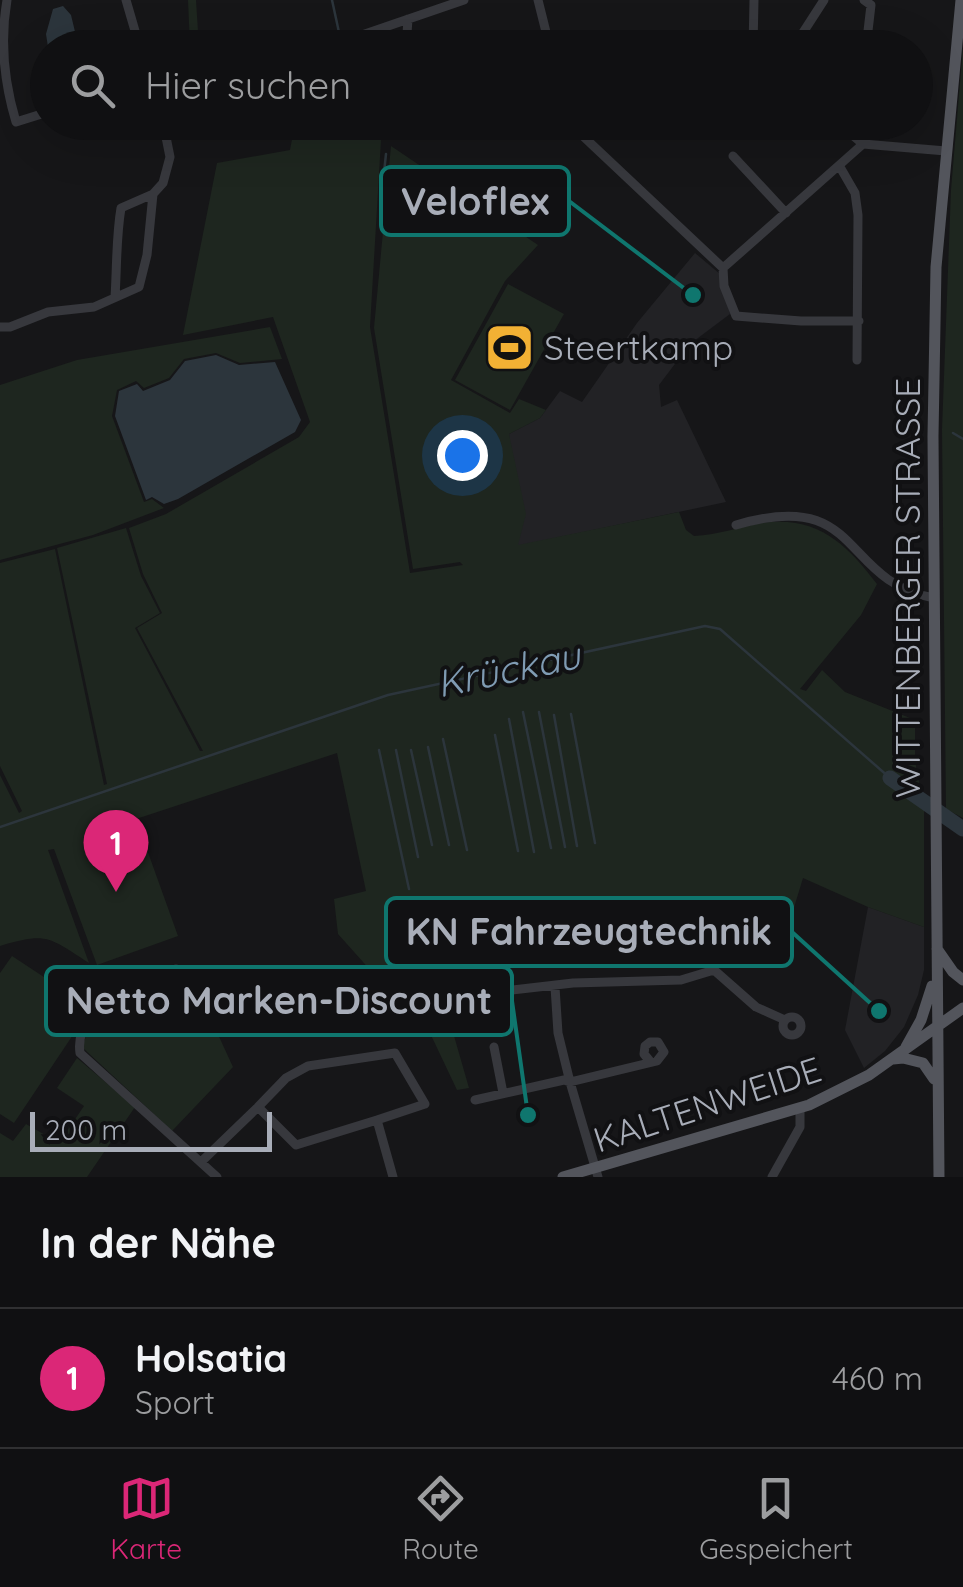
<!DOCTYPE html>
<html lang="de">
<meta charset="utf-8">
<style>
body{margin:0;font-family:Quicksand,sans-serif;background:#19191b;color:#f1f3f6}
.scale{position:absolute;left:30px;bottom:25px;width:242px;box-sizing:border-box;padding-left:10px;border:5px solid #a8adb8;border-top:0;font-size:28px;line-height:35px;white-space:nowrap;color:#a8adb8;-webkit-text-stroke:8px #111113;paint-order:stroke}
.you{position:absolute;left:462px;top:455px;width:35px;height:35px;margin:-25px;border:8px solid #fff;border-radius:50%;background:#1a73e8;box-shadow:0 0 0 15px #1a73e833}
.badge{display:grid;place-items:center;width:65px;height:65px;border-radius:50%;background:#db2777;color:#fff;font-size:32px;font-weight:700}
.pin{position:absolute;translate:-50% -82px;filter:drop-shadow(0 2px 5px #0008)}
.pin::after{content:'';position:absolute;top:52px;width:35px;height:30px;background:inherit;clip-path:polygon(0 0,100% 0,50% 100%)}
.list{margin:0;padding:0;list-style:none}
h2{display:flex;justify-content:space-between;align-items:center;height:130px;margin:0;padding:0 40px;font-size:42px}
h2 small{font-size:32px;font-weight:400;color:#9c9d9f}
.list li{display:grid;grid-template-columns:65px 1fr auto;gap:30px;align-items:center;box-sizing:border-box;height:140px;padding:0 40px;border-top:2px solid #303032}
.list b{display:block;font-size:38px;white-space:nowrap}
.list p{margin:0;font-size:32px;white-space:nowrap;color:#9c9d9f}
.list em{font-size:32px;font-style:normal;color:#9c9d9f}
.icon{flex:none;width:55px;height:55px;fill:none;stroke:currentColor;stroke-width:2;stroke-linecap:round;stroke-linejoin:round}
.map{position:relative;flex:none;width:963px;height:1177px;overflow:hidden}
.search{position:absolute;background:#101012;box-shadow:0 10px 40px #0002;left:30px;right:30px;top:30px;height:110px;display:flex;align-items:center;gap:25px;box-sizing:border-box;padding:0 35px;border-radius:55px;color:#9c9d9f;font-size:38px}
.sheet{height:270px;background:#101012}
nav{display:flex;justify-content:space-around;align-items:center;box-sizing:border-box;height:140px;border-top:2px solid #303032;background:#101012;font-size:28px;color:#9c9d9f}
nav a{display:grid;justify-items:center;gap:5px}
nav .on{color:#db2777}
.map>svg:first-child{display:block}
</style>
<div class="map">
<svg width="963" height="1177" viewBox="0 0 963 1177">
<rect width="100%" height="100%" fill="#161618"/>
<!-- built -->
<path fill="#222225" d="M 695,253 L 720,274 L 730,314 L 690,344 L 659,385 L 661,407 L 677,400 L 726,502 L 517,546 L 509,434 L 540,418 L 560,391 L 582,402 L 637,323 Z
M 868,907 L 924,927 L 924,970 L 918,995 L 904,1027 L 885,1051 L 864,1068 L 845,1030 Z"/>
<!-- green -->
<path fill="#1e261f" d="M 188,0 L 196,0 L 199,47 L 190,47 Z
M 963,47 L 963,818 L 946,809 L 942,430 L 951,190 Z
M 295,123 L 382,123 L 370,327 L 410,573 L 463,565 L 460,562 L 413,569 L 374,328 L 391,146 L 538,245 L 505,281 L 451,380 L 510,413 L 519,399 L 546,410 L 540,418 L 509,434 L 526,514 L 518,545 L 679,512 L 686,530 L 694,536 C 721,535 743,525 770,522 C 821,518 849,547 877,584 L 861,615 L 800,689 L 806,691 L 822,670 L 845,692 L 915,720 L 915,761 L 924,808 L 924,927 L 868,907 L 803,878 L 778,960 L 712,930 L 439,955 L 441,1004 L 406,1010 L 338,934 L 334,899 L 366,891 L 337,753 L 136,819 L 178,936 L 97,965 L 54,849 L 48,850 L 89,963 C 48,937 48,932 0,946 L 0,775 L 19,813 L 22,811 L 0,766 L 0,563 L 55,549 L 104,785 L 107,784 L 57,548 L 126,528 L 141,576 L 160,613 L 135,628 L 200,751 L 203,751 L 137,628 L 162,613 L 143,574 L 129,528 L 166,514 L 299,437 L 310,422 L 273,317 L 183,335 L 217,163 L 290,150 Z
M 508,284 L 564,314 L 510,410 L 455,380 Z
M 270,327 L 282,359 L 240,363 L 216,353 L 184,359 L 169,378 L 144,388 L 136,381 L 117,390 L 112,416 L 144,502 L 152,499 L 164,508 L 93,535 L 0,560 L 0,385 L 77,360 Z
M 12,956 L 91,1008 L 14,1123 L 0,1114 L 0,973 Z
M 187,967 L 233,1067 L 172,1131 L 82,1047 C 99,997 144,988 187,967 Z
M 446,1008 L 469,1088 L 457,1090 L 421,1014 Z
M 77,1058 L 135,1107 L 87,1177 L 0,1177 L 0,1133 L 13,1141 L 26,1124 L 59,1143 L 84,1106 L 57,1088 Z"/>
<!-- water -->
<path fill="#2c353c" d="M 63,6 L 71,15 L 77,40 L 72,46 L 48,47 L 46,34 L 53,9 Z
M 216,355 L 239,365 L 275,362 L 301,420 L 295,432 L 178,499 L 164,504 L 152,497 L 146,500 L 115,416 L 119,391 L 137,384 L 143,391 L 170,380 L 185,361 Z"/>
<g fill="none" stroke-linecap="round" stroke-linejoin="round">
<!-- stream -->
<path stroke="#2c353c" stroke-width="2.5" d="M 332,0 L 340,37
M 388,31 L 392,34 L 393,42
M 382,191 L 386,154
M 953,433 L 963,439
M 523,712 L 551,848
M 539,712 L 565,847
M 571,714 L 595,843
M 554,715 L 577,846
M 509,719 L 534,852
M 495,735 L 518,851
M 443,739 L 467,850
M 428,747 L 449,845
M 379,750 L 409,889
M 396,750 L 418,857
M 411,750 L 432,845
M 0,827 L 388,695 L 705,626 L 720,629 L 890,778
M 440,942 L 483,942 L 524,929 L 560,931 L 611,923 L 635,930"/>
<!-- river -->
<path stroke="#2c353c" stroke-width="15" d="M 890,778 L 963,829"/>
<!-- minor -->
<path stroke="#37383d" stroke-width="9" d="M 7,0 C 0,41 4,82 16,122 L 48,112
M 126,0 L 140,48
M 538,0 L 550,48
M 864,0 L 871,5 L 866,48
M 324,48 L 464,0
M 406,48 L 408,19
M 753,48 L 754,0
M 793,48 L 824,0
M 568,122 L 723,268
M 837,122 L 863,144 L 946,151
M 733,156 L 786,213
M 840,167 L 855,193 L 858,215 L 857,360
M 723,268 L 863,144
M 723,268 L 724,286 L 736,316 L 801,321 L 859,321
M 115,297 C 117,266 116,238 121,208 L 153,194
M 0,327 L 10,327 L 48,312 L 94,307 L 139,287 L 147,255 L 153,194 L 163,183 L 170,157 L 163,122
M 736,525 C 864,487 839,581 934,598
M 176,969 C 141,984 73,1006 80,1053 L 217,1177
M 452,997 L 573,983 L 681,980 L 714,970 L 756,1007 L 785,1020
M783 1026a9 9 0 1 1 18 0a9 9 0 1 1-18 0Z
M 494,1047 L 503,1093
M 475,1100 L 564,1080 L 570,1082 L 558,1033 L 555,987
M 258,1107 L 286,1078 L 308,1066 L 395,1053 L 425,1104 L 377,1120
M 201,1162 L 258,1107 L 296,1145 L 377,1120 L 393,1177
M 598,1177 L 570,1082 L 657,1061 L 664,1052 L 658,1042 L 650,1042 L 645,1046 L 644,1054 L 649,1060
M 772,1177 L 800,1127 L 800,1108"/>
<!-- major -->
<path stroke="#53555c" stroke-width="11" d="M 937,949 L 953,972 L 963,980
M 906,1047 L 921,1020 L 932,986
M 893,1059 L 903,1058 L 923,1063 L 934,1079
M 563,1177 L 809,1105 L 869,1075 L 963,1008
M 939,1177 L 933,436 L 936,267 L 961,0"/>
</g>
<!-- icons -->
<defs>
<symbol id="stadium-square" viewBox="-11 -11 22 22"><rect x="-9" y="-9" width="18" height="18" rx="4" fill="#f2b134" stroke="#111113"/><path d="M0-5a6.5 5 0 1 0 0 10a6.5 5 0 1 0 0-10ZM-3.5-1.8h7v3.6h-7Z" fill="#111"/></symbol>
</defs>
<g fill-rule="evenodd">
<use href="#stadium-square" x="482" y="320" width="55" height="55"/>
</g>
<g text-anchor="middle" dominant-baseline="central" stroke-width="8" stroke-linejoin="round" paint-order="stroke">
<!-- poi labels -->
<g font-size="35" fill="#a8adb8" stroke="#111113" text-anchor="start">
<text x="544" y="347">Steertkamp</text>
</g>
<!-- street labels -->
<g font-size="35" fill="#a8adb8" stroke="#111113">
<text transform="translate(907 588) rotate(-90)">WITTENBERGER STRASSE</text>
<text transform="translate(707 1104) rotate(-18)">KALTENWEIDE</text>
</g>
<!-- water labels -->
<g font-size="38" font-style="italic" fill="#7f9bb3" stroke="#111113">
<text transform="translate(508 669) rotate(-12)">Krückau</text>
</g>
</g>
<!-- callouts -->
<path fill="none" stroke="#0f766e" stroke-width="4" d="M693 295L569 201M879 1011L792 932M528 1115L512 1001"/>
<g fill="#0f766e" stroke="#111113" stroke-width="4">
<circle cx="693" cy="295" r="10"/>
<circle cx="879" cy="1011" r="10"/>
<circle cx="528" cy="1115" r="10"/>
</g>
<g fill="#111113" stroke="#0f766e" stroke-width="4">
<rect x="381" y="167" width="188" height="68" rx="10"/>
<rect x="386" y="898" width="406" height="68" rx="10"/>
<rect x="46" y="967" width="466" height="68" rx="10"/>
</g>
<g font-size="38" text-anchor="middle" font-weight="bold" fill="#a8adb8">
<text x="475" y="215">Veloflex</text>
<text x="589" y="945">KN Fahrzeugtechnik</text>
<text x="279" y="1014">Netto Marken-Discount</text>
</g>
</svg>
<div class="scale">200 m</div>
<div class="you"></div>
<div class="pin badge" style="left:116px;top:892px">1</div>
<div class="search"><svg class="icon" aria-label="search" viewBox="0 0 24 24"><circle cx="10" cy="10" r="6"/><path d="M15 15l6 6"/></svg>Hier suchen</div>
</div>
<section class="sheet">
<h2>In der Nähe<small></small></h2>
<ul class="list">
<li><span class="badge">1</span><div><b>Holsatia</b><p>Sport</p></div><em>460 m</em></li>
</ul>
</section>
<nav>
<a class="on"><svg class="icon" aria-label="map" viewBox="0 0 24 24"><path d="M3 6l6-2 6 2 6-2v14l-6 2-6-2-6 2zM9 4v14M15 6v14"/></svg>Karte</a>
<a><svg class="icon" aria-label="directions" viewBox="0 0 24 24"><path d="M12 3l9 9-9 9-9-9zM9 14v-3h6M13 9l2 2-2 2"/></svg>Route</a>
<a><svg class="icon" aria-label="saved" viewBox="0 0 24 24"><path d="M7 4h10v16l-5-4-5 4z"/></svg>Gespeichert</a>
</nav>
